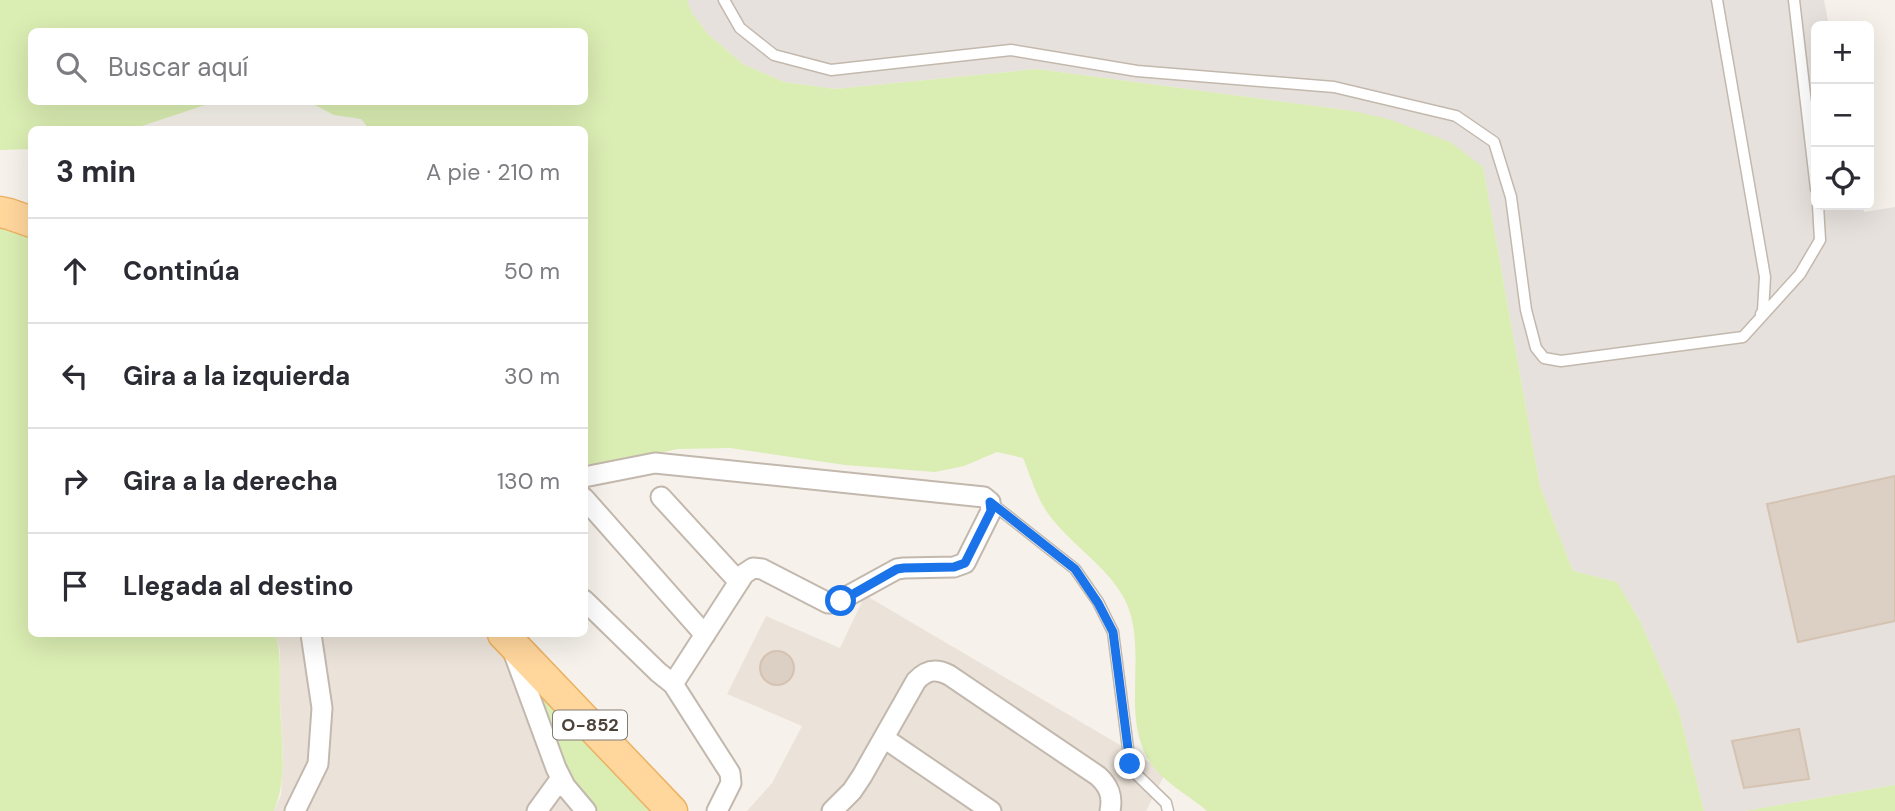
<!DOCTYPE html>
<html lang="es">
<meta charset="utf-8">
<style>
body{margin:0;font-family:"DM Sans",sans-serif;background:#f2f2f3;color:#2b2b33}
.controls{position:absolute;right:21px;top:21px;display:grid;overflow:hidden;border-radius:10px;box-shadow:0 7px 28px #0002}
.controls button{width:63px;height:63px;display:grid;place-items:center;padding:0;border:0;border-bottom:2px solid #e1e1e2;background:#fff;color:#2b2b33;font:35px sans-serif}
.stop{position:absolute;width:21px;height:21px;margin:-16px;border:5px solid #1a73e8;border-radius:50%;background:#fff}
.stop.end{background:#1a73e8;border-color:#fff;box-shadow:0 2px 7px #0008}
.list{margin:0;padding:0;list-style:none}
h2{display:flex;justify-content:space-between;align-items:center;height:91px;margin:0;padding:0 28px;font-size:30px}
h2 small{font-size:23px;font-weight:400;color:#7c7c81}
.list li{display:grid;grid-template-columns:46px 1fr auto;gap:21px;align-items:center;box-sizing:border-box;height:105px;padding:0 28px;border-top:2px solid #e1e1e2}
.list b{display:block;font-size:26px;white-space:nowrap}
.list em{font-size:23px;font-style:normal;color:#7c7c81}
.icon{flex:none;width:38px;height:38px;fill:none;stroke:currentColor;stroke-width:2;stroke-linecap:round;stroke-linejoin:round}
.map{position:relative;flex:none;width:1895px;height:811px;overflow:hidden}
.search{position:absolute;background:#fff;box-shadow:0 7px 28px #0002;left:28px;top:28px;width:560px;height:77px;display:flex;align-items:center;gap:18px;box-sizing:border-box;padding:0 24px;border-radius:10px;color:#7c7c81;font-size:26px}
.panel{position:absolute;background:#fff;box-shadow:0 7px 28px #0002;left:28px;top:126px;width:560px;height:511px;border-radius:10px}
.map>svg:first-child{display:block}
</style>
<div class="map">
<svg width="1895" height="811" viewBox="0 0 1895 811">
<rect width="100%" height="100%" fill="#f6f2eb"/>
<!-- residential -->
<path fill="#ebe3d9" d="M 865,595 L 1166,772 L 1146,811 L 747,811 L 772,783 L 802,726 L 727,694 L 766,616 L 840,648 Z
M 276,634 L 498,634 L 667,811 L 274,811 L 281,795 L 283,757 L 280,703 L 280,651 Z"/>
<!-- industrial -->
<path fill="#e6e1dc" d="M 687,0 L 1824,0 L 1829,26 L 1816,26 L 1816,205 L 1862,205 L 1864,212 L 1895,207 L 1895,785 L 1745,811 L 1704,811 L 1678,708 L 1641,623 L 1617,582 L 1573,571 L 1540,486 L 1483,167 L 1353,111 L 1037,69 L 835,89 L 784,82 L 743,64 L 708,34 L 692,13 Z"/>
<!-- green -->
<path fill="#daedb2" d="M 0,0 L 687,0 L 692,13 L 708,34 L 743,64 L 784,82 L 835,89 L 1037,69 L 1353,111 L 1388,119 L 1450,142 L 1483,167 L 1540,486 L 1573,571 L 1617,582 L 1641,623 L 1678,708 L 1704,811 L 1207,811 C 1192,798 1169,785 1157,771 C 1115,724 1151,653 1125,600 C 1107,565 1069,544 1047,512 C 1036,496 1030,475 1023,458 L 997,452 L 964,466 L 935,472 L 845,465 L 730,448 L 678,449 L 606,464 L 585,464 L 584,130 L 369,129 L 361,119 L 334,115 L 311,103 L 240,102 L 584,102 L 584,32 L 32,32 L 32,102 L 214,102 L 133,129 L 32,130 L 31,149 L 0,150 Z
M 0,214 L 31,231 L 32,634 L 276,634 C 282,657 279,680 280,704 C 281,740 288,777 274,811 L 0,811 Z
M 531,681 L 649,811 L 597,811 L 565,776 Z
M 1895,785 L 1895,811 L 1745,811 Z"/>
<!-- building -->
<path fill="#dccfc3" stroke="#d5c3b2" stroke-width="2" d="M 1895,476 L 1895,621 L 1798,642 L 1767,504 Z
M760 668a17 17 0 1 1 34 0a17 17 0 1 1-34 0Z
M 1799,729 L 1809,779 L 1744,788 L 1732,741 Z"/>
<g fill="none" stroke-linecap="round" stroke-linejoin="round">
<defs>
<path id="service" d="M 724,0 L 740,28 L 774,55 L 831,70 L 1011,50 L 1137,71 L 1334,87 L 1456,116 L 1494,142 L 1511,197 L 1526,310 L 1536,348 L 1544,358 L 1561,361 L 1743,337 L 1800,274 L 1820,240 L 1818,205
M 1717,0 L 1765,277 L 1763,311 L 1761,314
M 1794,0 L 1816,189
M 990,502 L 1075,569 L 1098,602 L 1113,632 L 1130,764 L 1133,771 L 1166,803 L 1168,811"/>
<path id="minor" d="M 584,477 L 655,463 L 984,497 L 990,502 L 991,511 L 965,563 L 954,567 L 904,568 L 897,569 L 835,603 L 828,603 L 762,569 L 753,568 L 744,574 L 673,684
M 661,497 L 739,582
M 584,498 L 705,635
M 584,600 L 658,672 L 673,684 L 730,773 L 731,783 L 717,811
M 513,651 L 556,768 L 565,786 L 586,811
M 884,738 L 991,811
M 295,811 L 318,764 L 322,708 L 311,634
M 537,811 L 561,778
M 832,811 L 852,791 L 862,776 L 916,681 C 926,670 936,668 949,675 L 1098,776 C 1109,786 1113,796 1110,811"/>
<path id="primary" d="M 0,212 L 9,214 L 32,222
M 503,634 L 672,811"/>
</defs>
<!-- service casing -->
<use href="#service" stroke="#c3b8ad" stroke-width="13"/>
<!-- minor casing -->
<use href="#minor" stroke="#c3b8ad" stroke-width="23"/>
<!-- primary casing -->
<use href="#primary" stroke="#ecb263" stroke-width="33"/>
<!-- service -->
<use href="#service" stroke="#fff" stroke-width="10"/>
<!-- minor -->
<use href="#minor" stroke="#fff" stroke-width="19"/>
<!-- primary -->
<use href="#primary" stroke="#ffd69c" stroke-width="30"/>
</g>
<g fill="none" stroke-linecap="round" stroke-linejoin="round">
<!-- route -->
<path stroke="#1a73e8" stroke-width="9" d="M 841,601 L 897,569 L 904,568 L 954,567 L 965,563 L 991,511 L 990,502 L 1075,569 L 1098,603 L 1113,632 L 1130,764"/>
</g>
<g text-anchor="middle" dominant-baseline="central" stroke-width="5" stroke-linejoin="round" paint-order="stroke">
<!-- shield labels -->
<rect fill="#fff" stroke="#827b74" stroke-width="2" x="553" y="710.5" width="74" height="29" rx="5"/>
<g font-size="18" font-weight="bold" fill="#4c4238">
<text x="590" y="725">O-852</text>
</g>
</g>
</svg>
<div class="controls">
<button>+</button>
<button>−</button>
<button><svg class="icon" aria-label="locate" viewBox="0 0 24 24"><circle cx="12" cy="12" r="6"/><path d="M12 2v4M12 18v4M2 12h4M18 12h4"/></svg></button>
</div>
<div class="stop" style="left:841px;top:601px"></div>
<div class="stop end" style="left:1130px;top:764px"></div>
<div class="search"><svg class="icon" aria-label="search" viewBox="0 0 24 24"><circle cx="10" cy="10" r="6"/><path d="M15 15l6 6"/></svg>Buscar aquí</div>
<section class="panel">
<h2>3 min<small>A pie · 210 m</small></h2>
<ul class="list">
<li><svg class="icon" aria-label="ahead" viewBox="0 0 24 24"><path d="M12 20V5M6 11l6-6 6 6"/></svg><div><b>Continúa</b></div><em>50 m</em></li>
<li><svg class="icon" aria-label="left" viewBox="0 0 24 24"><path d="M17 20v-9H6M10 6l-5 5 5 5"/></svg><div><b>Gira a la izquierda</b></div><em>30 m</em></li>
<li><svg class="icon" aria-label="right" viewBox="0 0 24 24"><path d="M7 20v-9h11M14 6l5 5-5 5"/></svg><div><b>Gira a la derecha</b></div><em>130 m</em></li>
<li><svg class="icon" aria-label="arrive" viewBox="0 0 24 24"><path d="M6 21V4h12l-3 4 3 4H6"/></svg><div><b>Llegada al destino</b></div></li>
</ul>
</section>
</div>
